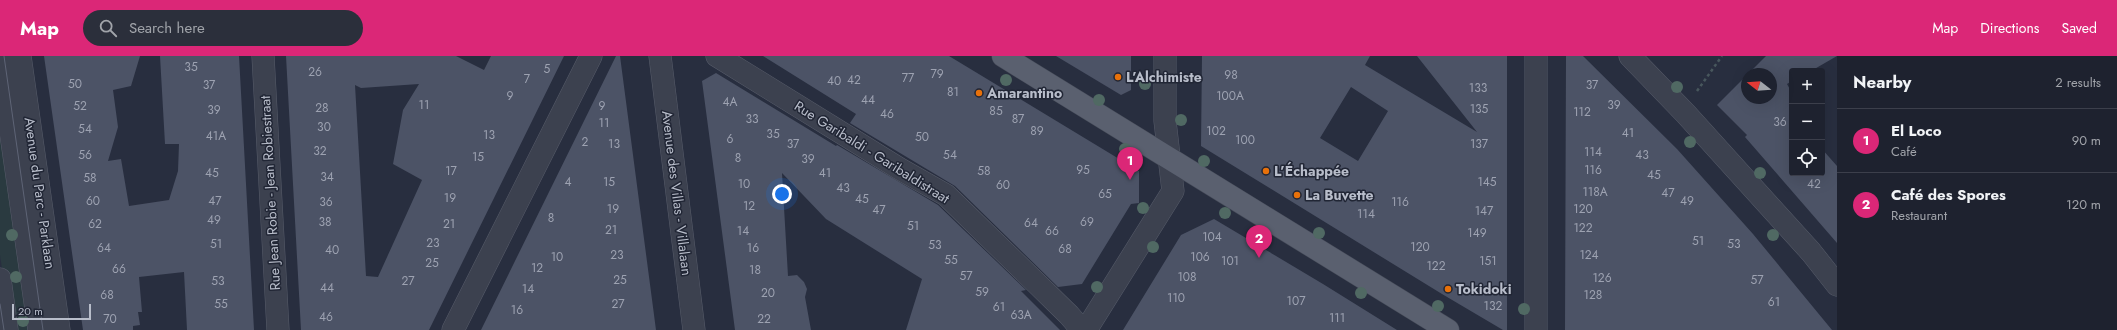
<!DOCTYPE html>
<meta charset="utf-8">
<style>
body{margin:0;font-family:Jost,sans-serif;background:#2b2f3b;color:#f1f3f6}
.controls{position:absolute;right:12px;top:12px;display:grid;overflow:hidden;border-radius:4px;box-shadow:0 4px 16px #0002}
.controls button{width:36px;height:36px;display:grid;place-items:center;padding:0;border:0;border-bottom:1px solid #3c3f4b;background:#1e222f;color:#f1f3f6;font:20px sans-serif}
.compass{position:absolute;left:1741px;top:12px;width:36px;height:36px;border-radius:50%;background:#1e222f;box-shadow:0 4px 16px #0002;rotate:287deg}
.scale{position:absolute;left:12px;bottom:10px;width:79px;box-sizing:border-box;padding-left:4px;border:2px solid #b8bdca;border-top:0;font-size:11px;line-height:14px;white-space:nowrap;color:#b8bdca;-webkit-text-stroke:3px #212635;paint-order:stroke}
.you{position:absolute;left:782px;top:138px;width:14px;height:14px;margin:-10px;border:3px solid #fff;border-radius:50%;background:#1a73e8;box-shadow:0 0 0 6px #1a73e833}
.badge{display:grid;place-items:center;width:26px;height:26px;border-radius:50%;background:#db2777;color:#fff;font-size:13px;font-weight:700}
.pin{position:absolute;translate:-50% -33px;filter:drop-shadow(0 1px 2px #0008)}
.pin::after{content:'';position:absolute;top:21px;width:14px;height:12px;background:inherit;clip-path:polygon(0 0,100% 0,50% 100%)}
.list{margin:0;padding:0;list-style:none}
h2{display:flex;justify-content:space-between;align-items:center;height:52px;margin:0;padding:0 16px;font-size:17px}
h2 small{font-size:13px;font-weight:400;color:#a1a4aa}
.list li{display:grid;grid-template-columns:26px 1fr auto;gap:12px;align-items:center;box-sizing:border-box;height:64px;padding:0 16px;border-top:1px solid #3c3f4b}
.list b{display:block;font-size:15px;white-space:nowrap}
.list p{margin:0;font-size:13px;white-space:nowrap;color:#a1a4aa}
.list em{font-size:13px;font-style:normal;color:#a1a4aa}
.icon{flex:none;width:22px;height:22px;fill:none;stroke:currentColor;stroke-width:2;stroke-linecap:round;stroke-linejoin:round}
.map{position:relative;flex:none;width:1837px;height:274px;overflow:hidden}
header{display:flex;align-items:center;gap:24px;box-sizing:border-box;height:56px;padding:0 20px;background:#db2777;color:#fff}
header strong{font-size:19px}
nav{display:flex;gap:22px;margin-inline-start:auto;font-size:14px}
.search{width:280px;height:36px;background:#2b2f3b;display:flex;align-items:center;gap:10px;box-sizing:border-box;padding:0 14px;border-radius:22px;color:#a1a4aa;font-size:15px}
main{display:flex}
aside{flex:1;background:#1e222f}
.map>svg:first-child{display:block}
</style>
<header>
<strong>Map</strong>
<div class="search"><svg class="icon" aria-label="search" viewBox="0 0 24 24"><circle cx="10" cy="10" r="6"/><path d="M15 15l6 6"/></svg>Search here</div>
<nav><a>Map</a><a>Directions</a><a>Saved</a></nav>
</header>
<main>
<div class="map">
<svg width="1837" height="274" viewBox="0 0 1837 274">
<rect width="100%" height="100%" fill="#282e3f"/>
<!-- green -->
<path fill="#2a3a40" d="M 0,15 L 37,274 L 11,274 L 0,199 Z"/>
<!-- building -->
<path fill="#4c5366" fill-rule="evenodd" d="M 44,0 L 140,0 L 131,30 L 113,34 L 118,71 L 108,105 L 121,103 L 129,150 L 169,144 L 178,115 L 179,88 L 165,88 L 160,0 L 239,0 L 254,274 L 187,274 L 184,216 L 139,221 L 142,256 L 138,256 L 140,269 L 133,270 L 133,274 L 83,274 Z
M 286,0 L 456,0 L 484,14 L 491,0 L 564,0 L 429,274 L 301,274 ZM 419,28 L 403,54 L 393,108 L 422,124 L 378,221 L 366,220 L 355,29 L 361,32 Z
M 616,0 L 620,0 L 656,274 L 481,274 Z
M 763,0 L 949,0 L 1139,115 L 1139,147 L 1131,148 L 1082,228 L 1058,231 L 955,130 L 850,67 L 856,58 Z
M 1056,0 L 1131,0 L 1131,34 L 1121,39 Z
M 1202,0 L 1370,0 L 1365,9 L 1477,76 L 1417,0 L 1507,0 L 1507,274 L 1503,274 L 1442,238 L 1201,90 ZM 1351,31 L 1388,55 L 1358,105 L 1320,82 Z
M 1566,0 L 1583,0 L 1677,93 L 1753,178 L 1832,274 L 1565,274 Z
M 1766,0 L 1837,0 L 1811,15 L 1792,15 L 1792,25 L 1787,28 L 1792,37 L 1792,117 L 1822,117 L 1822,93 L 1837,110 L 1837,187 L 1745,81 L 1747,79 L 1717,49 L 1747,19 L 1747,42 L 1771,42 L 1771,18 L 1748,18 Z
M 716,17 L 836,90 L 837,89 L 938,149 L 1026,234 L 1021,235 L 1060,274 L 906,274 L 922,223 L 826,163 L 782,117 L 788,220 L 797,219 L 804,226 L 807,233 L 805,241 L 811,274 L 735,274 L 702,25 Z
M 1214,163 L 1323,228 L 1397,274 L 1123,274 L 1181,179 Z"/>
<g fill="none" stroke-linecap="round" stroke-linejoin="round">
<defs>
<path id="minor" d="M 20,0 L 59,274
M 263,0 L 278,274
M 660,0 L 694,274
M 717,0 L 900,113 L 946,139 L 1069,259 L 1082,274
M 1630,0 L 1686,58 L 1811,196 L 1837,229
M 0,2 L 39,274
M 0,223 L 7,274
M 453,274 L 591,0
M 1086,274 L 1173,135 L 1165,65 L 1165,0
M 1536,274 L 1536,0"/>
<path id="major" d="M 1003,0 L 1448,274"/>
</defs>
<!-- minor casing -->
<use href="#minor" stroke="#575c6a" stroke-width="23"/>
<!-- major casing -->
<use href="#major" stroke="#454a58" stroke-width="23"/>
<!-- path -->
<path stroke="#48575d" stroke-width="2.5" stroke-dasharray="3 3" stroke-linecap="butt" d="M 1697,35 L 1722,0"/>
<!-- minor -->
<use href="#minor" stroke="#3c414f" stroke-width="22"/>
<!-- major -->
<use href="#major" stroke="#5a606f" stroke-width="22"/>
<!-- tram -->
<path stroke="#5e6476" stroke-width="1" d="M 4,0 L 43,274
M 0,248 L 4,274"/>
</g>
<!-- trees -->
<g fill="#506963">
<circle cx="1006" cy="24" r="6"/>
<circle cx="1145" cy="28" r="6"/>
<circle cx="1677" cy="31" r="6"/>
<circle cx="1099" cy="44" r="6"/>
<circle cx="1181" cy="64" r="6"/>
<circle cx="1690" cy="86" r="6"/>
<circle cx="1125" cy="93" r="6"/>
<circle cx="1204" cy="105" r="6"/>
<circle cx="1760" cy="117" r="6"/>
<circle cx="1143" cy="152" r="6"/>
<circle cx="1225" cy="157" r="6"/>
<circle cx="1319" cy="177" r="6"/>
<circle cx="12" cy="179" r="6"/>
<circle cx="1773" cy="179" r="6"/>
<circle cx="1153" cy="191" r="6"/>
<circle cx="16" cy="221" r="6"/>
<circle cx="1097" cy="231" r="6"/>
<circle cx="1361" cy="237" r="6"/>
<circle cx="1438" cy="250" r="6"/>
<circle cx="1524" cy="253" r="6"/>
<circle cx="23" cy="265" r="6"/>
</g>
<!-- markers -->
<g fill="#e8710a" stroke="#212635" stroke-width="1.5">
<circle cx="1118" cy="21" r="4"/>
<circle cx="979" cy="37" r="4"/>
<circle cx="1266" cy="115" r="4"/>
<circle cx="1297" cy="139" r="4"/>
<circle cx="1448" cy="233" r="4"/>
</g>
<g text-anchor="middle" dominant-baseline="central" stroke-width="3" stroke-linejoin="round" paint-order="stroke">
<!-- number labels -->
<g font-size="12" fill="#9da2b1">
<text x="191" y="11">35</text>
<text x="547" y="13">5</text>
<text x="315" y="16">26</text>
<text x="937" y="18">79</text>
<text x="1231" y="19">98</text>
<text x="908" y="22">77</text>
<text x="527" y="23">7</text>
<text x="854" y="24">42</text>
<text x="834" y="25">40</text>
<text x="75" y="28">50</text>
<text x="209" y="29">37</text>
<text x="1592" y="29">37</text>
<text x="1478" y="32">133</text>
<text x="953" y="36">81</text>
<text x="510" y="40">9</text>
<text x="1230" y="40">100A</text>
<text x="868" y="44">44</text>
<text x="730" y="46">4A</text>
<text x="424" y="49">11</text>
<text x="1614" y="49">39</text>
<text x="80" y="50">52</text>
<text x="602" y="50">9</text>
<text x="322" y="52">28</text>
<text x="1479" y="53">135</text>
<text x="214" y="54">39</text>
<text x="996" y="55">85</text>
<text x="1582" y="56">112</text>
<text x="887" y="58">46</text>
<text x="752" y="63">33</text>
<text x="1018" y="63">87</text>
<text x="1780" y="66">36</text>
<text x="604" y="67">11</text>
<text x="324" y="71">30</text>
<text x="85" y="73">54</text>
<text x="1037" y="75">89</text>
<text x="1216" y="75">102</text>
<text x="1628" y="77">41</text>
<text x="773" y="78">35</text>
<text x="489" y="79">13</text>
<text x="216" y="80">41A</text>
<text x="922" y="81">50</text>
<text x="730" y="83">6</text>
<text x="1245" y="84">100</text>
<text x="585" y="86">2</text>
<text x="614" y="88">13</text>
<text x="793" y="88">37</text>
<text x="1479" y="88">137</text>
<text x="320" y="95">32</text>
<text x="1593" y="96">114</text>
<text x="85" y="99">56</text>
<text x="950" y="99">54</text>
<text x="1642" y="99">43</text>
<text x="478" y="101">15</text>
<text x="738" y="102">8</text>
<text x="808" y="103">39</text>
<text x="1083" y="114">95</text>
<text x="1593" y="114">116</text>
<text x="451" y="115">17</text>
<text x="984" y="115">58</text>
<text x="212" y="117">45</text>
<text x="825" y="117">41</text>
<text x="1654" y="119">45</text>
<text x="327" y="121">34</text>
<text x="90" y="122">58</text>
<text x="568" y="126">4</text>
<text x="609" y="126">15</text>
<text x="1487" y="126">145</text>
<text x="744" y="128">10</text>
<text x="1814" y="128">42</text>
<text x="1003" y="129">60</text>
<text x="843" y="132">43</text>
<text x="1595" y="136">118A</text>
<text x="1668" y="137">47</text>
<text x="1105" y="138">65</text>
<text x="450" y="142">19</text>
<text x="862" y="143">45</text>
<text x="93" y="145">60</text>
<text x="215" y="145">47</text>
<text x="1687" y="145">49</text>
<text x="326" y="146">36</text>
<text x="1400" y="146">116</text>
<text x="749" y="150">12</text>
<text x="613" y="153">19</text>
<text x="1583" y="153">120</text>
<text x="879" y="154">47</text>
<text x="1484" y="155">147</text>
<text x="1366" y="158">114</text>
<text x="551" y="162">8</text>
<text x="214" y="164">49</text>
<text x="325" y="166">38</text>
<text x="1087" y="166">69</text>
<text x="1031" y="167">64</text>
<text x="95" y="168">62</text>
<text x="449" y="168">21</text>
<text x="913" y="170">51</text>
<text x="1583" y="172">122</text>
<text x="611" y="174">21</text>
<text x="743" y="175">14</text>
<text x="1052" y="175">66</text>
<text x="1477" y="177">149</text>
<text x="1212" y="181">104</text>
<text x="1698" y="185">51</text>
<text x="433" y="187">23</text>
<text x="216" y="188">51</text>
<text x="1734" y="188">53</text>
<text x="935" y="189">53</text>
<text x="1420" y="191">120</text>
<text x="104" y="192">64</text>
<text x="753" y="192">16</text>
<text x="1065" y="193">68</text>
<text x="332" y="194">40</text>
<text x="617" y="199">23</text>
<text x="1589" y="199">124</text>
<text x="557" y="201">10</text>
<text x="1200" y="201">106</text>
<text x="951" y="204">55</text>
<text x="1230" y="205">101</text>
<text x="1488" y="205">151</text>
<text x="432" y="207">25</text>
<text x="1436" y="210">122</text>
<text x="537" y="212">12</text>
<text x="119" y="213">66</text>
<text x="755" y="214">18</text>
<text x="966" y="220">57</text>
<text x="1187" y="221">108</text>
<text x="1602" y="222">126</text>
<text x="620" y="224">25</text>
<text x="1757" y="224">57</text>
<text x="218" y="225">53</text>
<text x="408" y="225">27</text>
<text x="327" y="232">44</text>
<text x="528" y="233">14</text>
<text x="982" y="236">59</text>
<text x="768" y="237">20</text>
<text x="107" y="239">68</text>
<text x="1593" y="239">128</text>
<text x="1176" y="242">110</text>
<text x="1296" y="245">107</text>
<text x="1774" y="246">61</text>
<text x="221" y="248">55</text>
<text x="618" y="248">27</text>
<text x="1493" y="250">132</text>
<text x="999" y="251">61</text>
<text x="517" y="254">16</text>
<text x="1021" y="259">63A</text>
<text x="326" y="261">46</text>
<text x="1337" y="262">111</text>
<text x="110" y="263">70</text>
<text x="764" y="263">22</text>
</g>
<!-- poi labels -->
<g font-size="14" font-weight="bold" fill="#b8bdca" stroke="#212635" text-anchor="start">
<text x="1126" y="21">L’Alchimiste</text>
<text x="987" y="37">Amarantino</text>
<text x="1274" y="115">L’Échappée</text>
<text x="1305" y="139">La Buvette</text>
<text x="1456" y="233">Tokidoki</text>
</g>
<!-- street labels -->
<g font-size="14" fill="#b8bdca" stroke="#212635">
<text transform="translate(872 96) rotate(32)">Rue Garibaldi - Garibaldistraat</text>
<text transform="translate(40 137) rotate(82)">Avenue du Parc - Parklaan</text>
<text transform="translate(270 137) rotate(-93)">Rue Jean Robie - Jean Robiestraat</text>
<text transform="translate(677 137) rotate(83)">Avenue des Villas - Villalaan</text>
</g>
</g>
</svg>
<div class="controls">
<button>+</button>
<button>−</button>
<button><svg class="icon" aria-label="locate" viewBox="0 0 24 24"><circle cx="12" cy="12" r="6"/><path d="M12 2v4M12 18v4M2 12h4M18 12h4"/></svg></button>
</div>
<svg class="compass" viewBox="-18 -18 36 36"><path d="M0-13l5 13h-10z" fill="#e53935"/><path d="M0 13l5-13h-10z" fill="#a1a4aa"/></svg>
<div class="scale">20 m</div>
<div class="you"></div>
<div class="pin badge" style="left:1130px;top:124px">1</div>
<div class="pin badge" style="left:1259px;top:202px">2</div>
</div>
<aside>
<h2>Nearby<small>2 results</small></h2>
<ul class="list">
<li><span class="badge">1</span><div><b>El Loco</b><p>Café</p></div><em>90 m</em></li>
<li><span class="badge">2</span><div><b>Café des Spores</b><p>Restaurant</p></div><em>120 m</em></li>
</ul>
</aside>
</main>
